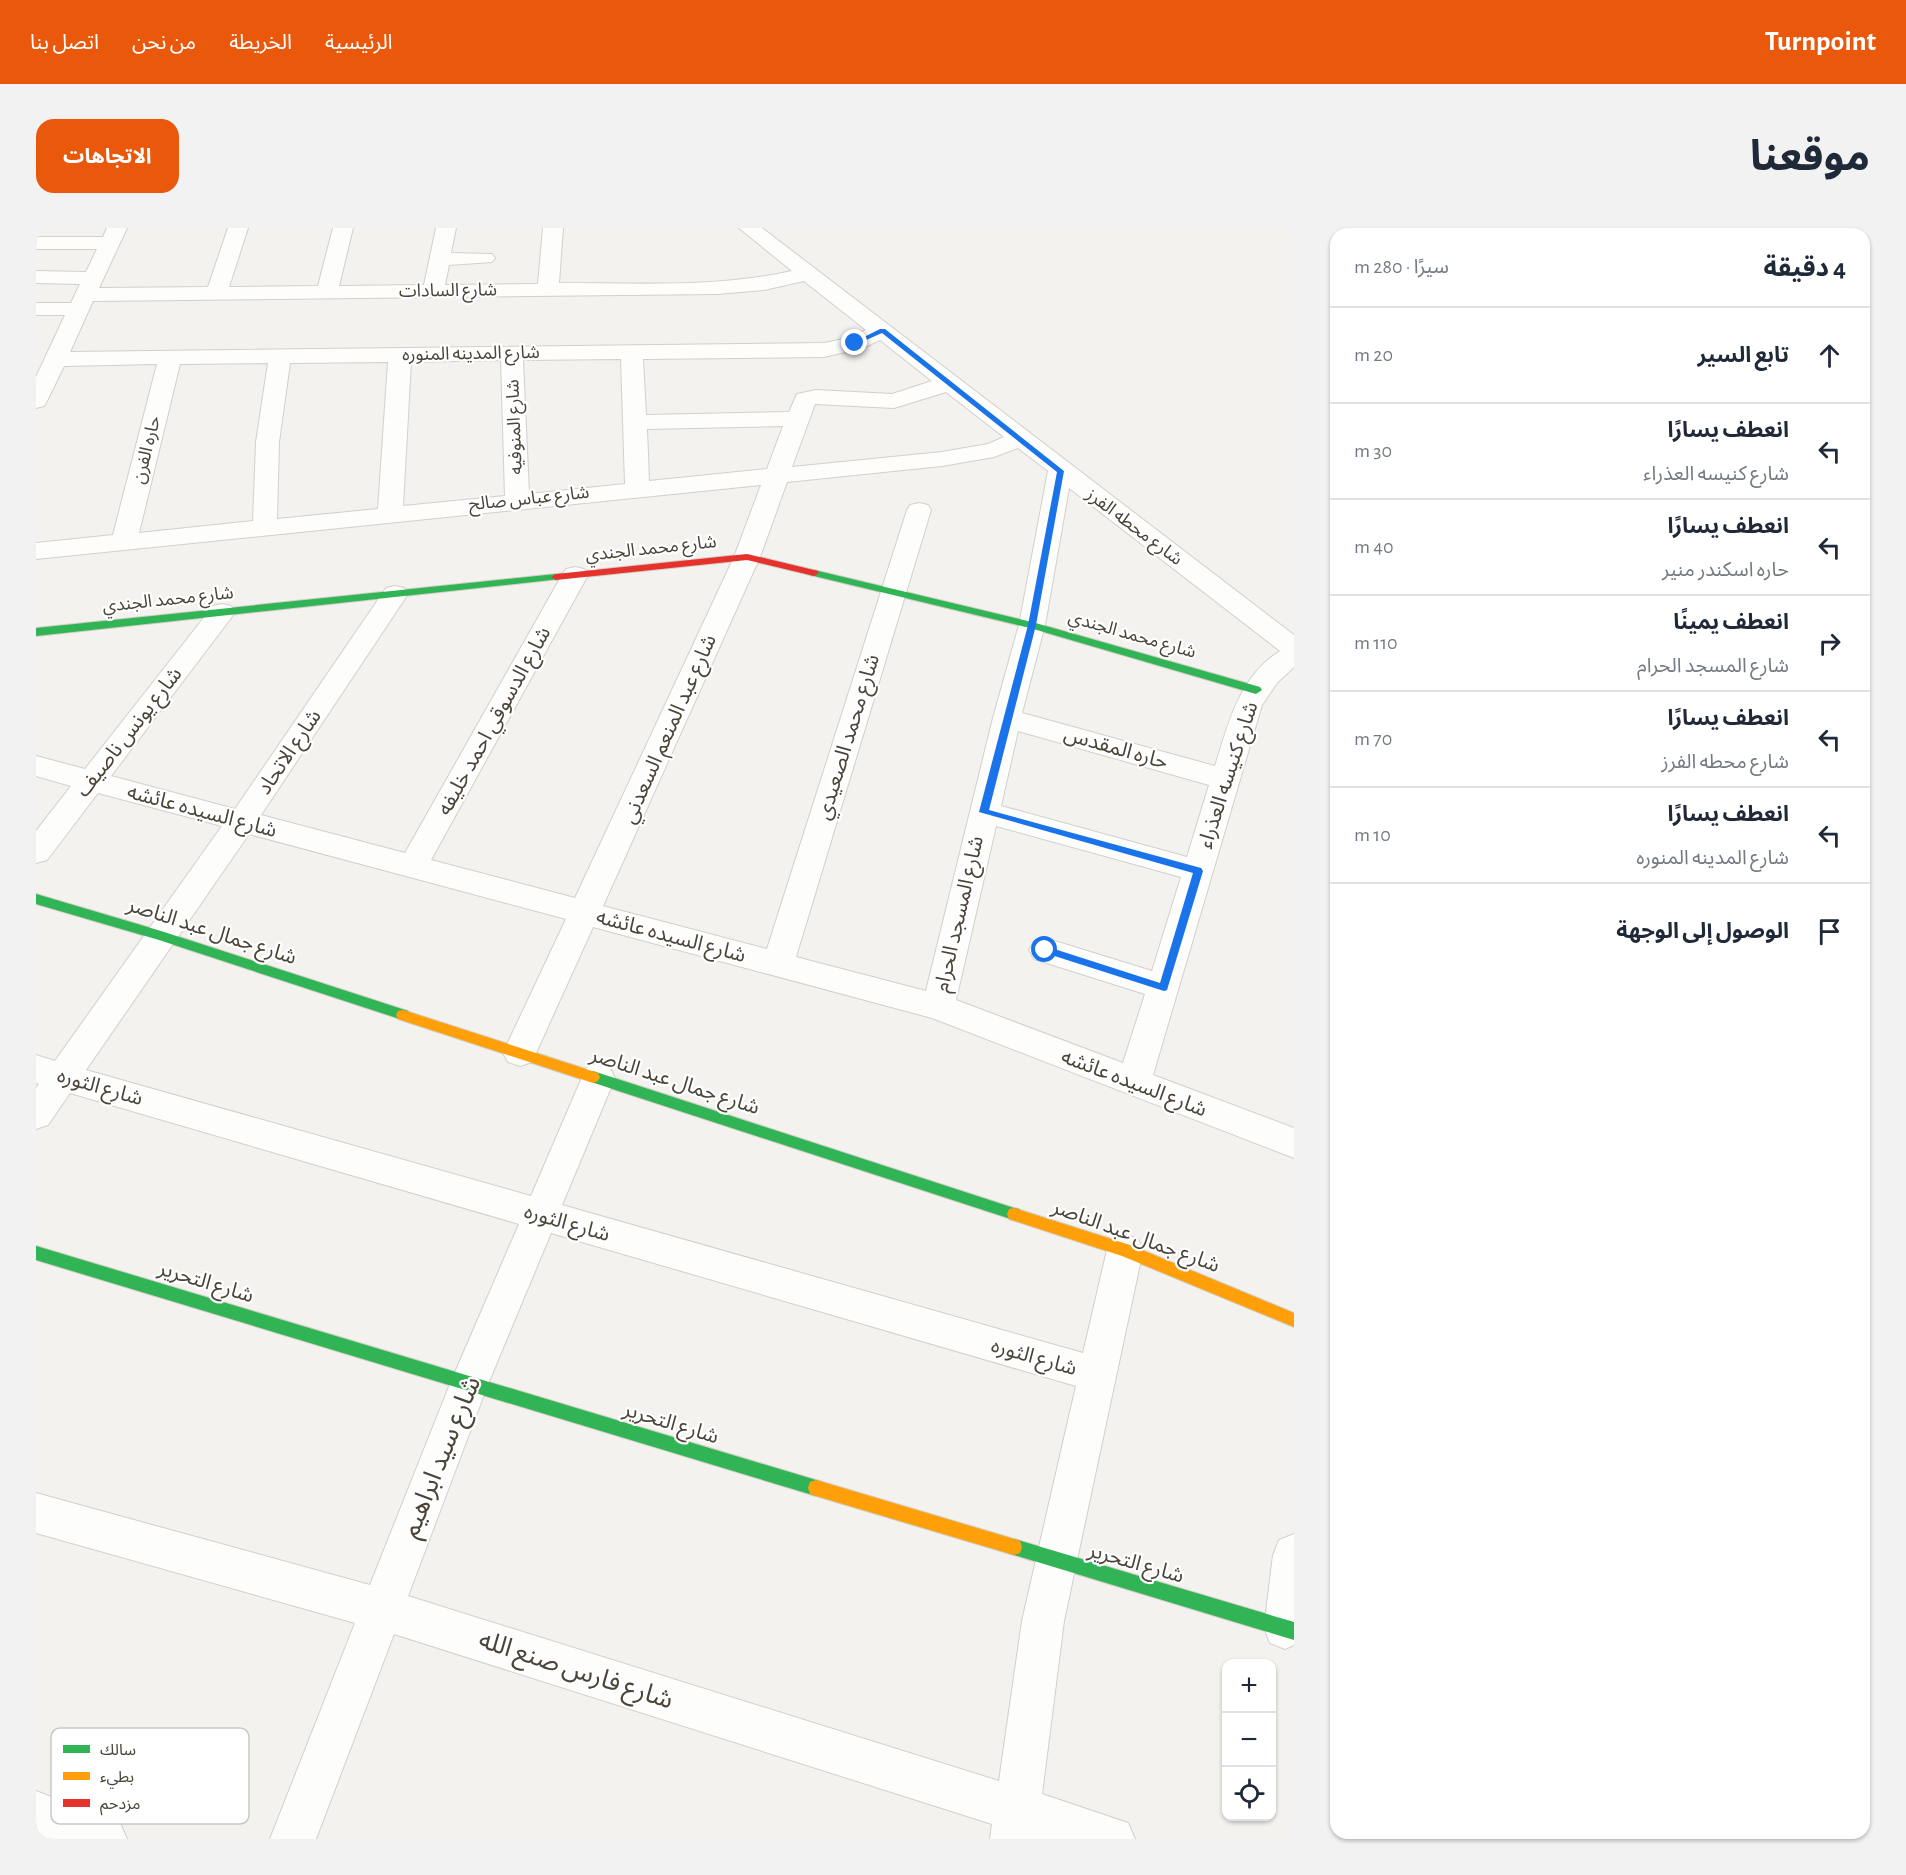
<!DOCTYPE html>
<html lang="ar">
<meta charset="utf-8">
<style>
body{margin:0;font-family:"Alegreya Sans","Noto Sans Arabic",sans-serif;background:#f2f2f3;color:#1f2937;direction:rtl}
.controls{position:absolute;right:18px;bottom:18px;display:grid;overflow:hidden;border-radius:12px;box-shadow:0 2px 4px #0004}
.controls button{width:54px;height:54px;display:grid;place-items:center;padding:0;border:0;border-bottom:2px solid #e0e1e3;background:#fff;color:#1f2937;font:30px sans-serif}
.stop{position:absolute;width:18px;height:18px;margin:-14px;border:4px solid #1a73e8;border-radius:50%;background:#fff}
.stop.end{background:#1a73e8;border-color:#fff;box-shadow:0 2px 6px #0008}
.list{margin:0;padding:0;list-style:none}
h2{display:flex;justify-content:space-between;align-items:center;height:78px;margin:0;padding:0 24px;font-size:26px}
h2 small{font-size:20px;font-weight:400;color:#747a83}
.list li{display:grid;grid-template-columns:39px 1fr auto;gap:18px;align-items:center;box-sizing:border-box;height:96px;padding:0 24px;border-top:2px solid #e0e1e3}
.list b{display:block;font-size:22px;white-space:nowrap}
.list p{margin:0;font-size:20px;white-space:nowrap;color:#747a83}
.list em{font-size:20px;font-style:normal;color:#747a83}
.icon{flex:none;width:33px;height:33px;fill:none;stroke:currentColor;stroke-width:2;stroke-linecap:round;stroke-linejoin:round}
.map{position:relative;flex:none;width:1258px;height:1611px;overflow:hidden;direction:ltr;border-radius:18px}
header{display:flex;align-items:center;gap:36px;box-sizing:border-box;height:84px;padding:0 30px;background:#ea580c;color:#fff}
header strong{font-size:28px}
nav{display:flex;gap:33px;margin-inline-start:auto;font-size:21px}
.intro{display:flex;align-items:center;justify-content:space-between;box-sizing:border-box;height:144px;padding:0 36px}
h1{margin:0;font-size:42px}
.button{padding:15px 27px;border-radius:18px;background:#ea580c;color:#fff;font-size:21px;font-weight:700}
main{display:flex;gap:36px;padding:0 36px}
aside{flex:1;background:#fff;border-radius:18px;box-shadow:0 2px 4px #0004}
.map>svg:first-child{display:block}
</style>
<header>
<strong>Turnpoint</strong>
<nav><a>الرئيسية</a><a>الخريطة</a><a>من نحن</a><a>اتصل بنا</a></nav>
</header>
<div class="intro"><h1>موقعنا</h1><a class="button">الاتجاهات</a></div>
<main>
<aside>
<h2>4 دقيقة<small>سيرًا · 280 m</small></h2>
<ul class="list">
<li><svg class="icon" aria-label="ahead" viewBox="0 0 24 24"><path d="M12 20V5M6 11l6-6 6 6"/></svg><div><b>تابع السير</b></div><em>20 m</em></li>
<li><svg class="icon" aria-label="left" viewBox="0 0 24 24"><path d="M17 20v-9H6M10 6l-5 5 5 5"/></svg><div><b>انعطف يسارًا</b><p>شارع كنيسه العذراء</p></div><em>30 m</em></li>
<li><svg class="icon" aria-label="left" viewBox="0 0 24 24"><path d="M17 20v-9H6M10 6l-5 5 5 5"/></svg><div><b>انعطف يسارًا</b><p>حاره اسكندر منير</p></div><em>40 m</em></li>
<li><svg class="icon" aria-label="right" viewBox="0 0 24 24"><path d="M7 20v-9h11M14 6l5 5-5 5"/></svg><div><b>انعطف يمينًا</b><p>شارع المسجد الحرام</p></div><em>110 m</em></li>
<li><svg class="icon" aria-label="left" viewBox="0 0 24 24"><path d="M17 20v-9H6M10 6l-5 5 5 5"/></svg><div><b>انعطف يسارًا</b><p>شارع محطه الفرز</p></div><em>70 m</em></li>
<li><svg class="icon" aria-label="left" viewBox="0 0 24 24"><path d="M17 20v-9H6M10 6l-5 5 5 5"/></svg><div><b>انعطف يسارًا</b><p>شارع المدينه المنوره</p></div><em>10 m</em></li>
<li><svg class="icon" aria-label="arrive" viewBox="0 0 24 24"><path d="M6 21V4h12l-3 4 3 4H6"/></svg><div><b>الوصول إلى الوجهة</b></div></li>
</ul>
</aside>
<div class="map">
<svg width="1258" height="1611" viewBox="0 0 1258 1611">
<rect width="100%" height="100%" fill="#f4f2ee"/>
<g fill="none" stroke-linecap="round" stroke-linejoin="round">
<defs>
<path id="street" d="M 71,0 L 91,0 L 63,60 L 172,59 L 192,0 L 212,0 L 193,59 L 282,58 L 297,0 L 317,0 L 303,58 L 388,57 L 400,0 L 420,0 L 415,25 L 456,26 L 459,30 L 456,34 L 413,37 L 409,57 L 502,56 L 507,0 L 527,0 L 523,55 C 600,55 680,60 756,43 L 703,0 L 726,0 L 1258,407 L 1258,439 L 1241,455 L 1226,477 L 1117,847 L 1258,900 L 1258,930 L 896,790 L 557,699 L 496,834 L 484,838 L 472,834 L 467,825 L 530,691 L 213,606 L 50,842 L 495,968 L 550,840 L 562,836 L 574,840 L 579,850 L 526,977 L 1047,1125 L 1071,1022 L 1076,1011 L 1089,1006 L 1102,1011 L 1107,1022 L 1028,1393 L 1006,1566 L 1092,1595 L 1099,1611 L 954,1611 L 956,1596 L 358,1406 L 280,1611 L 234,1611 L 319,1395 L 0,1305 L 0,1265 L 334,1357 L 414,1156 L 483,996 L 34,865 L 12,897 L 0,901 L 0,860 L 3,856 L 0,855 L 0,827 L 19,833 L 186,598 L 62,565 L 11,632 L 0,635 L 0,603 L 35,558 L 0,548 L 0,528 L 49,541 L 177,378 L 186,376 L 195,378 L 199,384 L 195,390 L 75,548 L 199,581 L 350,360 L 359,358 L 368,360 L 372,366 L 225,587 L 369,625 L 526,347 L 530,341 L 539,339 L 548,341 L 552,347 L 395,632 L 539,670 L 698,329 L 725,257 L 0,331 L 0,315 L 77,307 L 121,136 L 28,138 L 11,173 L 8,178 L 0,180 L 0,149 L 29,87 L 0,87 L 0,75 L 35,75 L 44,56 L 0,55 L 0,43 L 50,44 L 61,21 L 0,21 L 0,9 L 67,9 ZM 768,53 L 830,102 L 812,110 L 788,115 L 34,124 L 57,73 L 681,66 L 728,62 ZM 844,112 L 896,153 L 856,166 L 780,162 L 761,166 L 753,184 L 610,187 L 607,131 L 788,129 L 827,120 ZM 585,131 L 589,256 L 493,266 L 487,132 ZM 465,132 L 469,268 L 367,278 L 375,134 ZM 352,134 L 342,281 L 241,291 L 243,214 L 254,135 ZM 232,135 L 220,214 L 217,293 L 103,305 L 144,136 ZM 910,164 L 968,209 L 952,216 L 906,224 L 756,239 L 779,176 L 858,180 ZM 747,198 L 731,241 L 613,253 L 611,201 ZM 982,220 L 1012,243 L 983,397 L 957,490 L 890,763 L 760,729 L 895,282 L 892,277 L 883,275 L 874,277 L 871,282 L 731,721 L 567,678 L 724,329 L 751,254 L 906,238 L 958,229 ZM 1033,260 L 1244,423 C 1203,449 1193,494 1179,538 L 986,485 L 1009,397 ZM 982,503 L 1173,557 L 1151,629 L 965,578 ZM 960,598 L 1145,649 L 1116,743 L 1009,710 L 998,713 L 993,722 L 998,731 L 1109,766 L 1087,835 L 920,772 ZM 515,1005 L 1040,1158 L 986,1393 L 963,1553 L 372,1368 L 452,1156 Z
M 1258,1306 L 1258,1417 L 1249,1421 L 1234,1415 L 1228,1400 L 1237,1327 L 1243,1312 Z
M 0,1563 L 84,1595 L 91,1611 L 6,1611 L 0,1609 Z"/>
<path id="fast" d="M 778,342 L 996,394 L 1224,459 L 1226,462 L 1220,466 L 994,400 L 774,347 L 773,345 Z
M 520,346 L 524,347 L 524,351 L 0,408 L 0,400 Z
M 0,666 L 125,703 L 372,783 L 374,787 L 372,791 L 367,792 L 123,712 L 0,676 Z
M 557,843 L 978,980 L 983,981 L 985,986 L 983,991 L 978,992 L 552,853 L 550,849 L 552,845 Z
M 0,1018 L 780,1252 L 786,1254 L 788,1260 L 786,1266 L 780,1268 L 0,1032 Z
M 978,1311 L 1258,1394 L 1258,1412 L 978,1327 L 972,1325 L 970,1319 L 972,1313 Z"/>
<path id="slow" d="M 367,782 L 562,845 L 564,849 L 562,853 L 557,855 L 362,791 L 360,787 L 362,783 Z
M 978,980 L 1094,1017 L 1258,1085 L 1258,1099 L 1086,1028 L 973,991 L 971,986 L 973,981 Z
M 780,1252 L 978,1311 L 984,1313 L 986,1319 L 984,1325 L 978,1327 L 780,1268 L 774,1266 L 772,1260 L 774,1254 Z"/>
<path id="jam" d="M 711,326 L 782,343 L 783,345 L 778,348 L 711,332 L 520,352 L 515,349 L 520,346 Z"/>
</defs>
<!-- street casing -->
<use href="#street" stroke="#d2d0cb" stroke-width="2"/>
<!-- fast casing -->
<use href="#fast" stroke="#d3cfc5" stroke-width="2"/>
<!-- slow casing -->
<use href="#slow" stroke="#d3cfc5" stroke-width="2"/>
<!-- jam casing -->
<use href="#jam" stroke="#d3cfc5" stroke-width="2"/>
<!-- street -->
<use href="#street" fill="#fdfdfc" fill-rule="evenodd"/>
<!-- fast -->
<use href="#fast" fill="#30b455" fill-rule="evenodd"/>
<!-- slow -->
<use href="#slow" fill="#ff9f0a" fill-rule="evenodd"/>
<!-- jam -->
<use href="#jam" fill="#e5322d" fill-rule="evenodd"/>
</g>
<!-- route -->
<path fill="#1a73e8" d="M 844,101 L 849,101 L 1028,243 L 1000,397 L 953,582 L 1165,640 L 1167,643 L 1131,762 L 1128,763 L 1006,724 L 1004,722 L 1009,718 L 1124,755 L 1157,645 L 943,584 L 992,397 L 1021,244 L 846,105 L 821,116 L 816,115 Z"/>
<g text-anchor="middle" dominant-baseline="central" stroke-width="4.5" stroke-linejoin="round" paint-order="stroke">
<!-- far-street labels -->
<g font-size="18" fill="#4b4439" stroke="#fff">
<text transform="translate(412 63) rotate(-1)">شارع السادات</text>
<text transform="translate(435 126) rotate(-1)">شارع المدينه المنوره</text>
<text transform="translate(479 199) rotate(-92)">شارع المنوفيه</text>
<text transform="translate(111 222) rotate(-76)">حاره الفرن</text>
<text transform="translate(493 271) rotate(-6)">شارع عباس صالح</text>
<text transform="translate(1098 299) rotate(37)">شارع محطه الفرز</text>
<text transform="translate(615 321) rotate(-6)">شارع محمد الجندي</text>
<text transform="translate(132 372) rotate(-6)">شارع محمد الجندي</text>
<text transform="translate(1096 407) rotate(16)">شارع محمد الجندي</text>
</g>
<!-- street labels -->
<g font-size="21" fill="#4b4439" stroke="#fff">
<text transform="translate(458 493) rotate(-61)">شارع الدسوقي احمد خليفه</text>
<text transform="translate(633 501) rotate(-66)">شارع عبد المنعم السعدني</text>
<text transform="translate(93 504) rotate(-52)">شارع يونس ناصيف</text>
<text transform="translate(812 509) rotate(-73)">شارع محمد الصعيدي</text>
<text transform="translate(1080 520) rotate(16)">حاره المقدس</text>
<text transform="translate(253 524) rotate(-56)">شارع الاتحاد</text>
<text transform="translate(1192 547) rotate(-72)">شارع كنيسه العذراء</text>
<text transform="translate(166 583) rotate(15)">شارع السيده عائشه</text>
<text transform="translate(923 686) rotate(-77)">شارع المسجد الحرام</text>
<text transform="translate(176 703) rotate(18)">شارع جمال عبد الناصر</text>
<text transform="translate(635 708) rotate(15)">شارع السيده عائشه</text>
<text transform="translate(639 853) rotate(18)">شارع جمال عبد الناصر</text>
<text transform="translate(1098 855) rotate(21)">شارع السيده عائشه</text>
<text transform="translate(64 859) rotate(16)">شارع الثوره</text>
<text transform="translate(531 995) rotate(16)">شارع الثوره</text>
<text transform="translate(1100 1008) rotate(20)">شارع جمال عبد الناصر</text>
<text transform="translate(170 1054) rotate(17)">شارع التحرير</text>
<text transform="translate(998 1129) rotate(16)">شارع الثوره</text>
<text transform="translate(635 1195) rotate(17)">شارع التحرير</text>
<text transform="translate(1100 1335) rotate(16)">شارع التحرير</text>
</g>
<!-- near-street labels -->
<g font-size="26" fill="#4b4439" stroke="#fff">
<text transform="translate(405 1229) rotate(-68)">شارع سيد ابراهيم</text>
<text transform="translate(540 1442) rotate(18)">شارع فارس صنع الله</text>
</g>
</g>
<!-- legend -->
<rect x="15" y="1500" width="198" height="96" rx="9" fill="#fff" stroke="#c9c7c4" stroke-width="1.5"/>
<rect x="27" y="1517" width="27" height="8" fill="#30b455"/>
<rect x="27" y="1544" width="27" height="8" fill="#ff9f0a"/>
<rect x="27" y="1571" width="27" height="8" fill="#e5322d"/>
<g font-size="16" fill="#4b4439">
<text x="64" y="1527">سالك</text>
<text x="64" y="1554">بطيء</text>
<text x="64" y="1581">مزدحم</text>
</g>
</svg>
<div class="controls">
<button>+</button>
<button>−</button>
<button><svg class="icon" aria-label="locate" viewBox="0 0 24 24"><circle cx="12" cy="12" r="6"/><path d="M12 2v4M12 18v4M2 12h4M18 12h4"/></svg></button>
</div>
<div class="stop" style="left:1009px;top:722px"></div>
<div class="stop end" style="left:819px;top:115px"></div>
</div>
</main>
